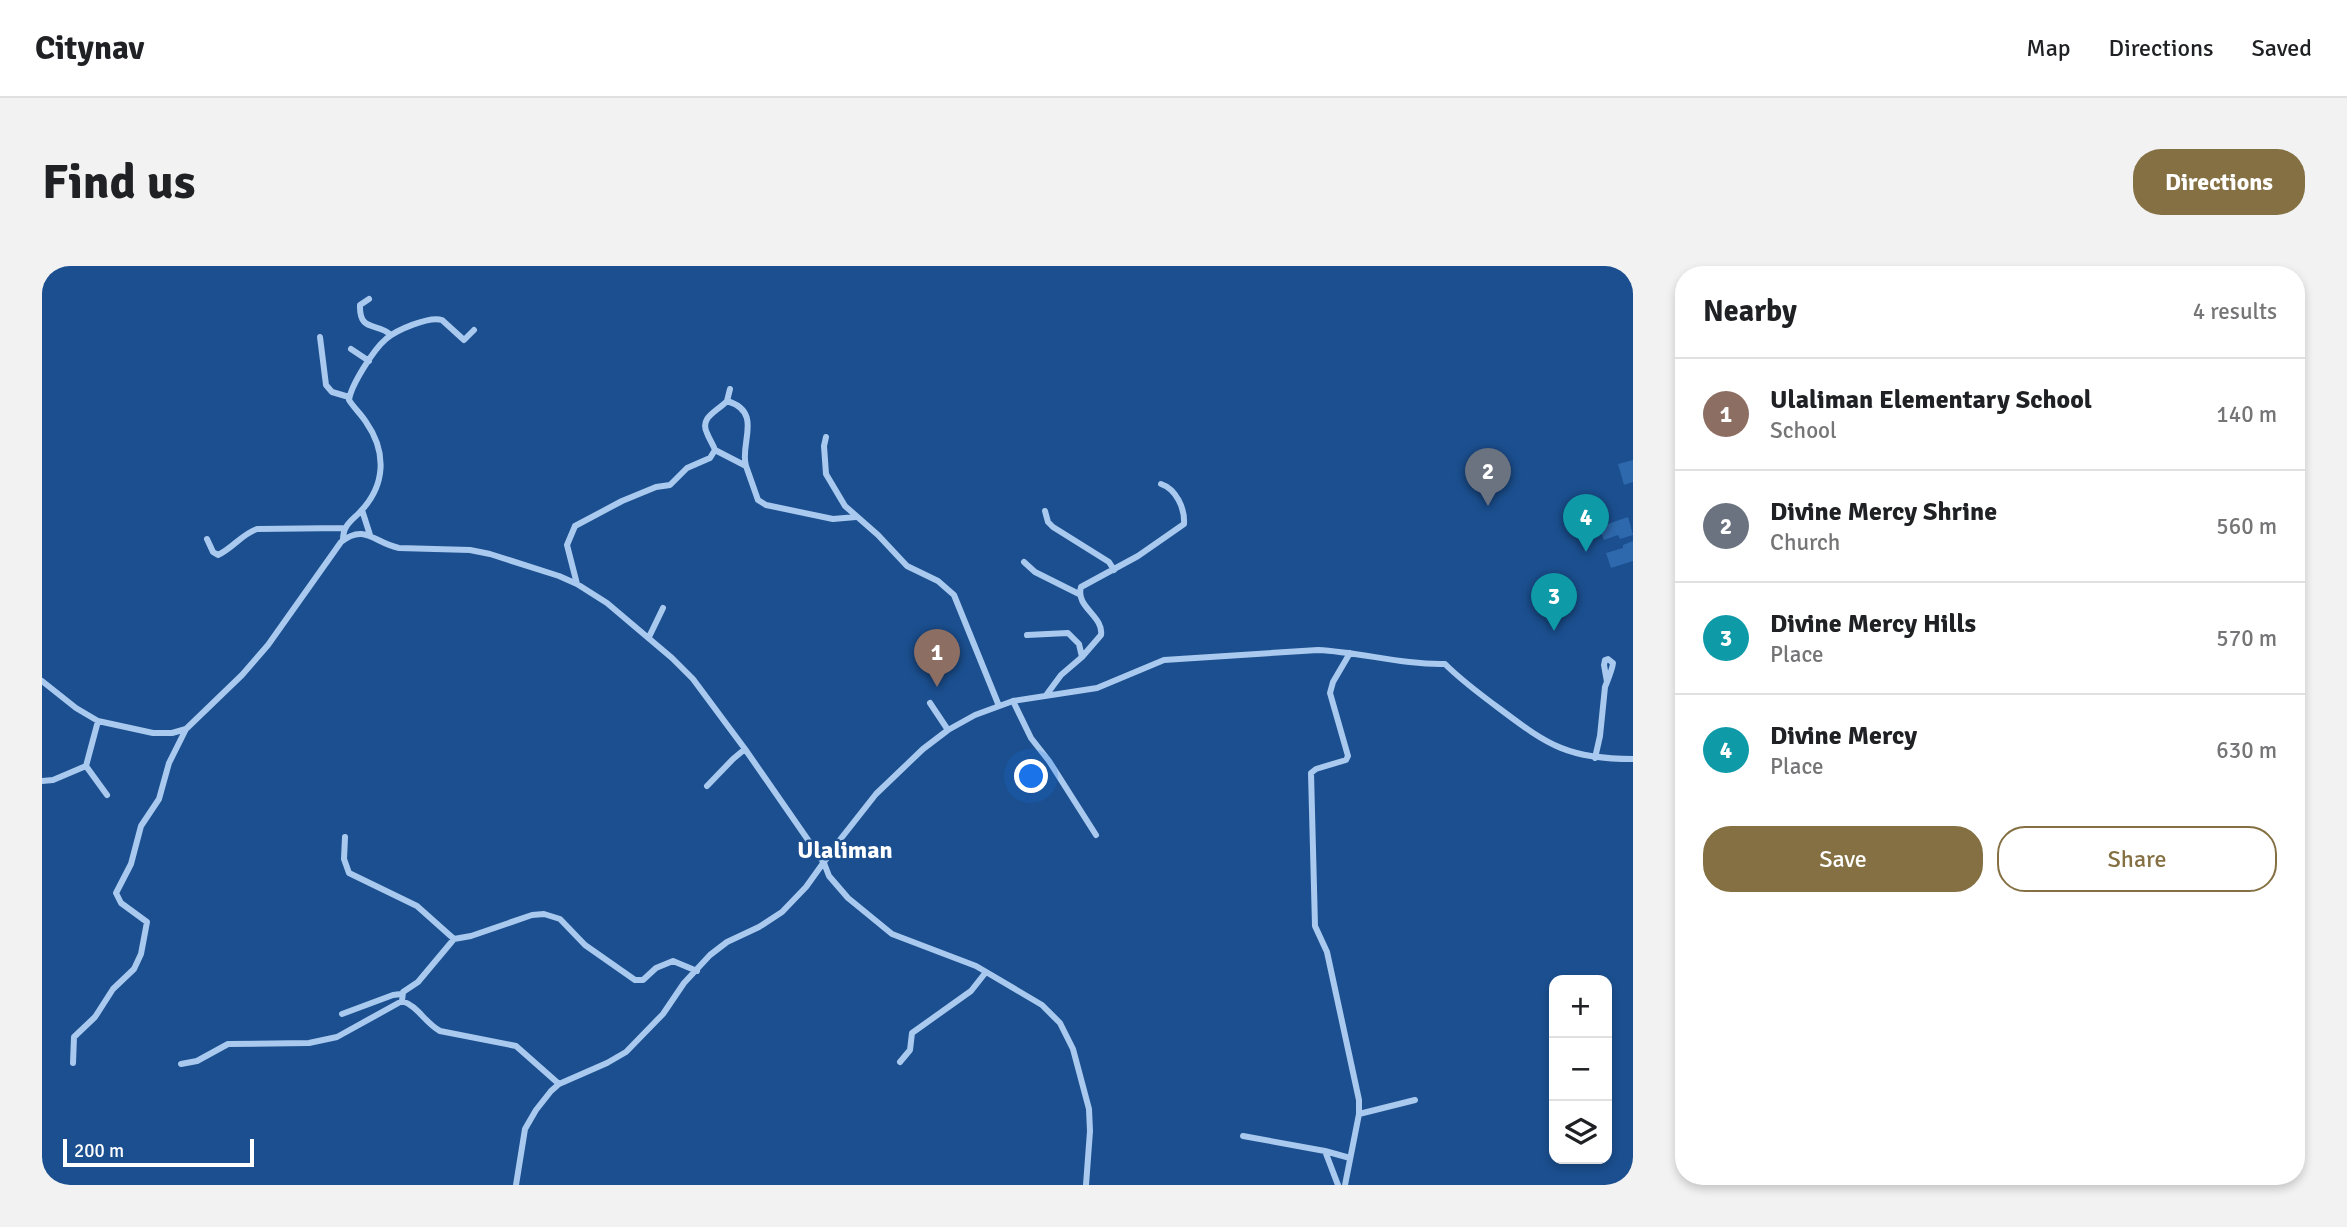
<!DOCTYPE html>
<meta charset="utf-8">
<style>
body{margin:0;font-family:Signika,sans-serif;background:#f2f2f2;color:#202124}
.controls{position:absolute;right:21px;bottom:21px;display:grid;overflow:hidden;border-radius:14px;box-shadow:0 4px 10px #0003}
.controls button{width:63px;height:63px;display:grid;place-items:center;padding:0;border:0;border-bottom:2px solid #e0e0e0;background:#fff;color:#202124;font:35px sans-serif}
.scale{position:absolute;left:21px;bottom:18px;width:191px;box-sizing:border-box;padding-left:7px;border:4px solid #fff;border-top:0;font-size:19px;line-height:24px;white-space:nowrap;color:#fff;-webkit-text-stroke:5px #1b4f8f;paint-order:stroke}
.you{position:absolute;left:990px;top:511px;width:24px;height:24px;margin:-18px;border:5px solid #fff;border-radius:50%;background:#1a73e8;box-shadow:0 0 0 10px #1a73e833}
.badge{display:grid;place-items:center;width:46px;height:46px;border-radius:50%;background:#847042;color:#fff;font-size:23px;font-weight:700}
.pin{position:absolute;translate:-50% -58px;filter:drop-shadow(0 2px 4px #0008)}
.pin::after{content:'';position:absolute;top:37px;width:24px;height:21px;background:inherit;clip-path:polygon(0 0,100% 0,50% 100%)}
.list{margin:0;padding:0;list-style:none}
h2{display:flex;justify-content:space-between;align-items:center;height:91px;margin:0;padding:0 28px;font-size:30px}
h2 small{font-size:23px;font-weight:400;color:#757577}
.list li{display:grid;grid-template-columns:46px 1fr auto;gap:21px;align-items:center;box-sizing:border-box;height:112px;padding:0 28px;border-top:2px solid #e0e0e0}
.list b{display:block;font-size:26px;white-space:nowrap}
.list p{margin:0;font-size:23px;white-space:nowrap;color:#757577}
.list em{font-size:23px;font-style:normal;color:#757577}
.actions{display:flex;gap:14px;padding:21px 28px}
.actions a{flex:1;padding:16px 0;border:2px solid #847042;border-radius:28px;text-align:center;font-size:24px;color:#847042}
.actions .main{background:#847042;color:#fff}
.icon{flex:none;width:38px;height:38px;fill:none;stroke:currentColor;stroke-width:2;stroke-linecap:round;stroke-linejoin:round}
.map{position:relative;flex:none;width:1591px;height:919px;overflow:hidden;border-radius:28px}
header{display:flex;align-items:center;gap:42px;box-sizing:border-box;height:98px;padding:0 35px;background:#fff;border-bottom:2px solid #e0e0e0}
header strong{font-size:33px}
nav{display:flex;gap:38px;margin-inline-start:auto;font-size:24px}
.intro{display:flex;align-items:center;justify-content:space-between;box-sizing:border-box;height:168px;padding:0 42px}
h1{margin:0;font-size:49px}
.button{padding:18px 32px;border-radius:28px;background:#847042;color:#fff;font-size:24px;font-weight:700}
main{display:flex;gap:42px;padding:0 42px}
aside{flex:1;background:#fff;border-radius:28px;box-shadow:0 4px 10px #0003}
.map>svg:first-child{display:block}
</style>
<header>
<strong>Citynav</strong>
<nav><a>Map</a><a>Directions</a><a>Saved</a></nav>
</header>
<div class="intro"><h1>Find us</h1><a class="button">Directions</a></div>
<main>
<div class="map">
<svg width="1591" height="919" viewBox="0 0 1591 919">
<rect width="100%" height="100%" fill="#1b4f8f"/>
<!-- green -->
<path fill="#2e69ad" d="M 1591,194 L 1591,216 L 1582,219 L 1576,198 Z
M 1586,251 L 1591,269 L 1578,273 L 1576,269 L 1562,274 L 1557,261 Z
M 1591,275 L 1591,295 L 1569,302 L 1564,287 L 1581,282 L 1581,279 Z"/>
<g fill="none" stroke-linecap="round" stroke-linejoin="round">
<!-- street -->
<path stroke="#a9c9ee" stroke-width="6" d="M 327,33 L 318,39 C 317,67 336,56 349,69
M 278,71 L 284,119 L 290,126 L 307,131
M 309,83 L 327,95
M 685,135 C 722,146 697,178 704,200
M 784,171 L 782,180 L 784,208 L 803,240 L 836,269 L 865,300 L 896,315 L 912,329 L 957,440
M 673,184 L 704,200 L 716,234 L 724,239 L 791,253 L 814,251
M 320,244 L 328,269
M 1003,245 L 1006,256 L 1011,261 L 1067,296 L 1072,304
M 165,273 L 171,286 L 176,289 C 191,282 200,268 215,263 L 302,262
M 301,274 C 301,260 308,256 317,247 C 344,220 345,186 324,156 C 319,148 312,142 307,134 C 309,119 332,83 344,73 C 354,64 387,50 400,54 L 422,74 L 432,64
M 982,296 L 993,306 L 1037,328
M 535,318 L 525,279 L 533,260 L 580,235 L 614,221 L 628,219 L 645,202 L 668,192 L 673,184 C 671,178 667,173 665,167 C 657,151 676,145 685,135 L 688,123
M 985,369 L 1026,367 L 1037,378 L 1040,391
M 607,371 L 621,342
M 1308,387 L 1291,416 L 1288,427 L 1306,490 L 1304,494 L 1274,503 L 1269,507 L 1273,660 L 1285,686 L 1317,834 L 1317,848
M 0,415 L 34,442 L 56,455 L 111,467 L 130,467 L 144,463 L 200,409 L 226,379 L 299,276 C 323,257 332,277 357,282 L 428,284 L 448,288 L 517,310 L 535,318 L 565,337 L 630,392 L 651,413 L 703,483 L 782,597 L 787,610 L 806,632 L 850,668 L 934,700 L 1000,739 L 1018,757 L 1031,783 L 1047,843 L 1048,865 L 1044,919
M 1005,428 L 1019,409 L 1040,391 L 1059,369 C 1062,350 1033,341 1039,321 L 1096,290 L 1142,258 C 1143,242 1134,223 1119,218
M 971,435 L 989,472 L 1007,495 L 1054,569
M 888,437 L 906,464
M 56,455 L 44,500 L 65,529
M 1553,492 L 1558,470 L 1563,421 C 1566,413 1570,405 1571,397 L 1566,393 L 1563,394 L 1562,399 L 1565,416
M 0,515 L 11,514 L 44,500
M 665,520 L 691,493 L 703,483
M 303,571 L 302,593 L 307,607 L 375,640 L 412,673
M 360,735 L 361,726 L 376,716 L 412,673 L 429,670 L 490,649 L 502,648 L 518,653 L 543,679 L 593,714 L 601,714 L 614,702 L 631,695 L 655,705
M 300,748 L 351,729 L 359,728
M 858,796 L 868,784 L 870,767 L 929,725 L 944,706
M 31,797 L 32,771 L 53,751 L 71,723 L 92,703 L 99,688 L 105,656 L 79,637 L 74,627 L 89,598 L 99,560 L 117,533 L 127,497 L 144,463
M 139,798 L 155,795 L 186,778 L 267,777 L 295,771 L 360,735 C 376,740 383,757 398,765 L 474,780 L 517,818
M 1201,870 L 1283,885 L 1296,919
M 1283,885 L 1308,892
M 474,919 L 483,863 L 494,844 L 509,825 L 517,818 L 565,797 L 584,786 L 621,748 L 642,717 L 668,689 L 685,676 L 717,661 L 740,646 L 764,621 L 797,575 L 834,528 L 881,483 L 906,464 L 933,449 L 971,435 L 1055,422 L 1122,394 L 1276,384 C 1318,386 1361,399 1403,398 C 1420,415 1439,429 1458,443 C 1507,480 1527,493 1591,493
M 1303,919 L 1317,848 L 1373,834"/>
</g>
<g text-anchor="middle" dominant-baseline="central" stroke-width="5" stroke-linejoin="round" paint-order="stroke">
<!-- quarter labels -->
<g font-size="24" font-weight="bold" fill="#fff" stroke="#1b4f8f">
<text x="803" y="584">Ulaliman</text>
</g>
</g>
</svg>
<div class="controls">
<button>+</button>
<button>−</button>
<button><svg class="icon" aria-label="layers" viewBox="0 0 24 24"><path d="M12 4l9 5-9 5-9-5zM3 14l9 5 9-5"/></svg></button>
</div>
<div class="scale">200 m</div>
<div class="you"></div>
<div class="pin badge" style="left:895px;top:421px;background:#8d6e63">1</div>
<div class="pin badge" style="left:1446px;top:240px;background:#6b7280">2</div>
<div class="pin badge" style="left:1512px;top:365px;background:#0f9aa8">3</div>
<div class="pin badge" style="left:1544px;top:286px;background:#0f9aa8">4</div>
</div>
<aside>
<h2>Nearby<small>4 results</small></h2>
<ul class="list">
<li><span class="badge" style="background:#8d6e63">1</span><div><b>Ulaliman Elementary School</b><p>School</p></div><em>140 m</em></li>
<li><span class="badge" style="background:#6b7280">2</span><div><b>Divine Mercy Shrine</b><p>Church</p></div><em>560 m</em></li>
<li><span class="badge" style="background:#0f9aa8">3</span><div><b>Divine Mercy Hills</b><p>Place</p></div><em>570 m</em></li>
<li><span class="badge" style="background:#0f9aa8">4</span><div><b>Divine Mercy</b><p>Place</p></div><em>630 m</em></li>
</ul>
<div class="actions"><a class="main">Save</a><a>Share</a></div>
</aside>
</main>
